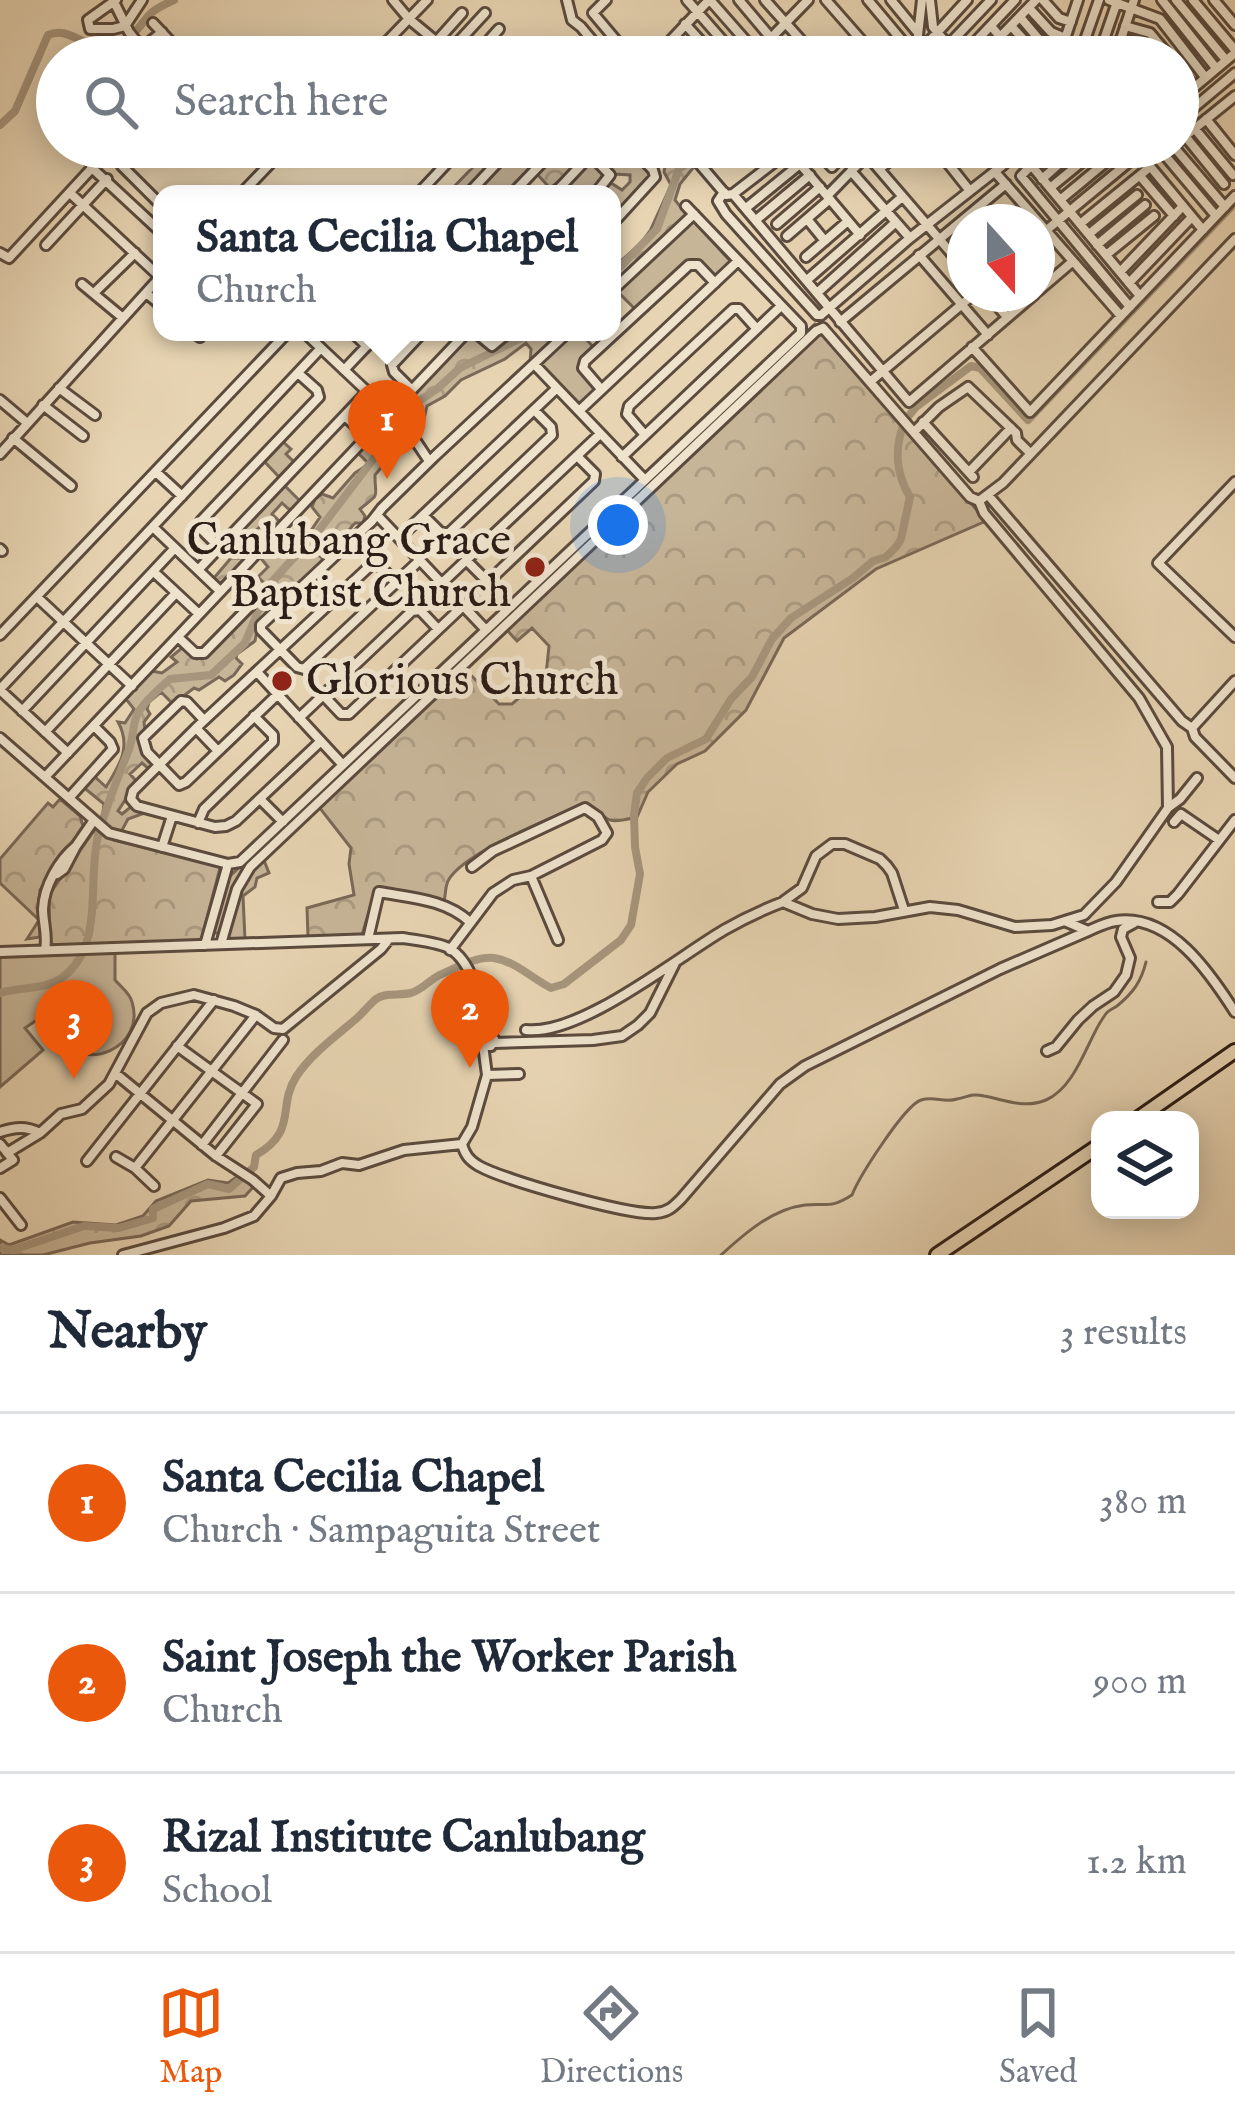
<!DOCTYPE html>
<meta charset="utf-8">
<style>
body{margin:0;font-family:"IM FELL English",serif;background:#f6f6f7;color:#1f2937}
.controls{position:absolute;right:36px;bottom:36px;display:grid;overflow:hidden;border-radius:24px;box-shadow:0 6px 30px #0003}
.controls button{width:108px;height:108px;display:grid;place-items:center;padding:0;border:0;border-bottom:3px solid #e0e1e3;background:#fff;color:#1f2937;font:60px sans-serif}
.compass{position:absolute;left:947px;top:204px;width:108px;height:108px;border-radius:50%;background:#fff;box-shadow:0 6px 30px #0003;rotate:159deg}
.you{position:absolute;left:618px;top:525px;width:42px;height:42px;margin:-30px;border:9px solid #fff;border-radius:50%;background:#1a73e8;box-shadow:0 0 0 18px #1a73e833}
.badge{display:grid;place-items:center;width:78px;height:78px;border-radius:50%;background:#ea580c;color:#fff;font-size:39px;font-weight:700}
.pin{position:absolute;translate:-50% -99px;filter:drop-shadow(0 3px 6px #0008)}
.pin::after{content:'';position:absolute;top:63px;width:42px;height:36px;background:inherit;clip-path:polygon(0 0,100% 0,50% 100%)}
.popup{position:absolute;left:153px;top:185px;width:468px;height:156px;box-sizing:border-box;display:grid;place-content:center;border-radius:24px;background:#fff;filter:drop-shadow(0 3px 9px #0005);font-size:39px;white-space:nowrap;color:#747a83}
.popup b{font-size:45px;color:#1f2937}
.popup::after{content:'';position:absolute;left:50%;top:100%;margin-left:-24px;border:24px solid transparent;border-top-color:#fff}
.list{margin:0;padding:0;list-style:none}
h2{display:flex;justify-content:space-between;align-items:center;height:156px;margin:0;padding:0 48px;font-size:51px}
h2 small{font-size:39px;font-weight:400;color:#747a83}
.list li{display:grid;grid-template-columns:78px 1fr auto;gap:36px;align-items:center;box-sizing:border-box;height:180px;padding:0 48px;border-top:3px solid #e0e1e3}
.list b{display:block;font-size:45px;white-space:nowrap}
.list p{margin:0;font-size:39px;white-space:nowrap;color:#747a83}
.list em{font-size:39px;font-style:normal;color:#747a83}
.icon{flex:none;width:66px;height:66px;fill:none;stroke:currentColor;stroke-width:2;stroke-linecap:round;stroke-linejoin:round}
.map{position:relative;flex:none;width:1235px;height:1255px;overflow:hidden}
.search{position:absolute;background:#fff;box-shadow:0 6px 30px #0003;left:36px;right:36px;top:36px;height:132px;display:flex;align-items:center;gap:30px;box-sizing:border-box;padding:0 42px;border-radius:66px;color:#747a83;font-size:45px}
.sheet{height:696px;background:#fff}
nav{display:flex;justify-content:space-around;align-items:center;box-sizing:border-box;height:168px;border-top:3px solid #e0e1e3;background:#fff;font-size:33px;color:#747a83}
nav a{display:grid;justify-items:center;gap:6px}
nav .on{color:#ea580c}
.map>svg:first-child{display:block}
</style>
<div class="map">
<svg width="1235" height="1255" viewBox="0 0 1235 1255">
<defs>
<pattern id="forest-crowns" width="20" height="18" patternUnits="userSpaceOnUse" patternTransform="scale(3)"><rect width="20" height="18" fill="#c7b598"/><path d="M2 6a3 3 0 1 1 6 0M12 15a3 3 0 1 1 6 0" fill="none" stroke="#ab9b82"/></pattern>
</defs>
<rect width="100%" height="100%" fill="#e7d4b2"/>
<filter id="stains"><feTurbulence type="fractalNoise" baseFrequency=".00167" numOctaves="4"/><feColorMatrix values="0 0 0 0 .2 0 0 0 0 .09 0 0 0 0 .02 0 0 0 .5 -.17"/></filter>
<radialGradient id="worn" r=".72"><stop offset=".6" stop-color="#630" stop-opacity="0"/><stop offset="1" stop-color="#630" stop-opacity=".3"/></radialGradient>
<!-- grass -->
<path fill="#c7b598" stroke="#7a6958" stroke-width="3" d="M 469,147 L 503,147 L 506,150 L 465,194 L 447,194 L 472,168 L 460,156 Z
M 515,147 L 552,147 L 507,194 L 471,194 Z
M 629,150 L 651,174 L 652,177 L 612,220 L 612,194 L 601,194 L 611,183 L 622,190 L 630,182 L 630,175 L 614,174 L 610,168 Z
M 693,220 L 732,263 L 715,278 L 697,261 L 691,262 L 637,311 L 617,291 Z
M 814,325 L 814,329 L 249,865 L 222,933 L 213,933 L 211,937 L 223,887 L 228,878 Z
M 574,332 L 593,332 L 586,339 L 595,349 L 583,361 L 597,390 L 579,406 L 540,365 Z
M 281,440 L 291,449 L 286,454 L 295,463 L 280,478 L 263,460 Z
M 283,484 L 301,502 L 292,512 L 282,503 L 272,514 L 281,523 L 278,527 L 269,518 L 266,521 L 274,531 L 271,534 L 262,525 L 250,536 L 241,535 L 233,542 L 243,555 L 240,558 L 231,558 L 222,549 Z
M 263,858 L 269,873 L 257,878 L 255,887 L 243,896 L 245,940 L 226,941 C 229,911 241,880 263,858 Z
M 115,951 L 115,980 C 121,987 130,993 132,1002 C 146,1047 85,1074 59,1038 C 52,1030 52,1020 50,1011 L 25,1028 L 43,1050 L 0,1087 L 0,955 Z"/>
<!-- forest -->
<path fill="url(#forest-crowns)" stroke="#7a6958" stroke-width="3" d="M 560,147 L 590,147 L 562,179 L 550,188 L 537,174 Z
M 671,160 L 677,167 L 686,162 L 693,168 L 680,184 L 675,200 L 687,215 L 612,286 L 612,269 L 641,243 L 650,231 L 671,185 L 664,172 L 666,162 Z
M 592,162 L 602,172 L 602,181 L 590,194 L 566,194 L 563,189 L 587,163 Z
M 514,332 L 564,332 L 530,363 L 531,349 L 526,343 L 505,359 L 461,380 L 445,396 L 427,406 L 424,419 L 409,425 L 401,418 L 399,411 L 409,396 L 469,336 L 494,349 Z
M 819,333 L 827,333 L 986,521 L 876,569 L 784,638 L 746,710 L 705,751 L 677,764 L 648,792 L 637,817 C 597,827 613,815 584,804 C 554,817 462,853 448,881 C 445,887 446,894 444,901 L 376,888 L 362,935 L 308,937 L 307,908 L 354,895 L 349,864 L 351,848 L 319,807 L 464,668 L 499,704 L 512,704 L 546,675 L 549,646 L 532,628 L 517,641 L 506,629 Z
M 396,426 L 406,437 L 375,475 C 375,500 381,492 360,509 L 365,516 L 363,523 L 355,523 L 348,531 L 352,536 L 332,554 L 326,547 L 318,554 L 324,561 L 258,625 L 255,641 L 237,654 L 236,658 L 242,664 L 234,675 L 225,681 L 219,677 L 199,690 L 194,688 L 173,704 L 161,692 L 149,702 L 147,709 L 150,714 L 144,722 L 145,730 L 140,741 L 142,751 L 154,765 L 149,769 L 142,763 L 130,774 L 137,782 L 118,811 L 122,814 L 132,806 L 142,810 L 142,814 L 128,819 L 121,832 L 110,829 L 102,821 L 104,804 L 83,787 L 94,776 L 106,787 C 119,766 132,747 118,722 L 125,723 L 134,709 L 126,699 L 151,671 L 162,673 L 177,662 L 171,657 L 182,648 L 197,659 L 208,655 L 254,607 L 265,584 L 258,577 L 268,567 L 259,556 L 276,537 L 290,546 L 294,545 L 297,536 L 308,535 L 320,517 L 312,507 L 315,499 L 322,494 L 333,498 L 355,473 L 369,464 L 357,452 L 366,442 L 376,450 Z
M 241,535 L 249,535 L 260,546 L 235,572 L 220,584 L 214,578 L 231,558 L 240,558 L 243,555 L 239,550 L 226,551 Z
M 60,799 L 80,816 L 83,826 L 40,890 L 40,937 L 27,939 L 39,920 L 0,883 L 0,859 L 48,803 L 53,807 Z
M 93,832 L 98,832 L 114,840 L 216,865 L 220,868 L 201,941 L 56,946 L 50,943 L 49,895 Z
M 241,1174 L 256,1184 L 245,1196 L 191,1201 L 169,1226 L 141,1236 L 90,1243 L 43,1255 L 0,1255 L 0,1240 L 9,1245 L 73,1222 L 116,1225 L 143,1216 L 156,1201 L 208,1180 L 228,1183 Z"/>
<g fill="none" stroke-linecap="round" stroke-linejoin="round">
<!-- stream -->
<path stroke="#766654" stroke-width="3" d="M 721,1255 C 744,1234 772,1209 805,1205 C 827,1203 830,1209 852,1195 C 859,1177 904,1106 921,1100 C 934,1096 945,1103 957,1099 C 968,1097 972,1093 984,1096 C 1006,1100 1024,1109 1046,1100 C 1076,1087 1087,1041 1103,1018 C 1109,1009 1108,1012 1117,1006 C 1133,993 1141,982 1146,962"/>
<!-- river -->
<path stroke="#a7967d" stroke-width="8" d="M 905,57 L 919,46 L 924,7
M 0,125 L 15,111 L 48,35 C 71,25 82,51 112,45 C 132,41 137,29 149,15 C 155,8 166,4 174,0
M 612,275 L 657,229 L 679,169 L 712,147
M 907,418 L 916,407 L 971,366 L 980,368 L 1028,420 L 1235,203
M 0,993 C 21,986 44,991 63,977 C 105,945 87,881 98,836 C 106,806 118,778 129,749 C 134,737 132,724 138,713 C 145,700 160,688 170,679 L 211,675 L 245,643 L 269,585 L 320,529 L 416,403 L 437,389 L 460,368 L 534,332
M 0,1248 L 13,1250 L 84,1226 L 119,1228 L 153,1218 L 153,1209 L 208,1184 L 229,1189 L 254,1167 L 256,1155 C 298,1131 277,1107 296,1077 C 311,1054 336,1036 356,1019 C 363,1013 369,1005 376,999 C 385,992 399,996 411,993 C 424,989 431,978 442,974 C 457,967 477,956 494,958 C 517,962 531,978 551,988 L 564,984 L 621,940 L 631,925 L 640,874 L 635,847 L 634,815 L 637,793 L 647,778 L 667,758 L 706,739 L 731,699 L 752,677 L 772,639 L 791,618 L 853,578 L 873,561 L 886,557 L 896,547 L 901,539 L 910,497 C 897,476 894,451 903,426"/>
<defs>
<path id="minor" d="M 113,0 L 129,32 L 149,57
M 116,0 L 88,20 L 90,29 L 113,29 L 125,26 L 142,0
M 393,0 L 409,19 L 455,57
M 567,0 L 572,20 L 581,27 L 606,57
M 606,0 L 593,13 L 630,57
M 687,0 L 737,57
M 710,0 L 760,57
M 739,0 L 787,57
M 765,0 L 816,57
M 826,0 L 876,57
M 868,0 L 909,49
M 891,0 L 918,33
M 930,0 L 933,27 L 948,45
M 1043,0 L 1059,18 L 1071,22
M 1109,0 L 1160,19 L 1205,77
M 1162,0 L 1216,68
M 1176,0 L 1226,60
M 1193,0 L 1235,50
M 1214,0 L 1235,25
M 1029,8 L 1051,32 L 1065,38
M 1020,17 L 1043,44 L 1061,51
M 153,23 L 185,57
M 685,24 L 715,57
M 991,26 L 1017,57
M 1011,26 L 1040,57
M 1125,26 L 1150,33 L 1170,57
M 1000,37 L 1036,0
M 771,38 L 808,0
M 979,38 L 994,57
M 1121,38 L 1143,46 L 1152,57
M 437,41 L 462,13
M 923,48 L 967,0
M 1116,49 L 1135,57
M 97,51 L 102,57
M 449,52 L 485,13
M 131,57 L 162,32
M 372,57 L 427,0
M 474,57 L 499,29
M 655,57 L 709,0
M 833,57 L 859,57
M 882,57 L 917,44 L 922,0
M 937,57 L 991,0
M 961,57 L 1015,0
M 1059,57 L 1078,0
M 1079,57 L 1099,0
M 1098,57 L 1117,2
M 1115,57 L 1134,0
M 1178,67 L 1194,86
M 47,86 L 57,94
M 1178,101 L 1235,53
M 1206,119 L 1235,155
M 1178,121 L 1235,73
M 1195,129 L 1233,175
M 1185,136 L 1224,184
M 1178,142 L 1235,96
M 382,147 L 391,156
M 685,147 L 726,195 L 733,194 L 909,402 L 1035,294
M 814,147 L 832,167 L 851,147
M 860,147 L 965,269
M 935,147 L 970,191
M 1049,147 L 1021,176 L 1130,307
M 1134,147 L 1203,230
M 1158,147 L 1216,216
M 1174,147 L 1225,207
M 789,151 L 860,235
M 691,154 L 702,147
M 591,155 L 610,175 L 595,194
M 1031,165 L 1140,296
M 122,166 L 162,206
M 92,168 L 162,233
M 879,169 L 908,147
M 851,171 L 910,238
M 995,172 L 1121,316
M 1140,176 L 1174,216
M 1042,179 L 1078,147
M 1050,188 L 1089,156
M 724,192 L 718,201 L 726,214 L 817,315 L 821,315
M 70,193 L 160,277
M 241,194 L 286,147
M 418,194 L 462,147
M 468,194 L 512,147
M 512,194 L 557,147
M 554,194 L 598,147
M 733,194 L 794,147
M 827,196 L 867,155
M 1060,200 L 1124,147
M 746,208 L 800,164
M 807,219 L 825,241
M 756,220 L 810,175
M 612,224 L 655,177 L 653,170 L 631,147
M 777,224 L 820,187
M 1080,224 L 1150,167
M 1089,234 L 1137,195
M 787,236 L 830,199
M 1037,238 L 1147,147
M 46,245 L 107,179
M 1097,245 L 1145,205
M 0,253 L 9,258 L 92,168 L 90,162 L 74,147
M 919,255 L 988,335
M 1106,255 L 1154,216
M 806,257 L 848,221
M 1120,272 L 1183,206
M 807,280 L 902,197
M 1129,283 L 1192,217
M 82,284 L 123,318
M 612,291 L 694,214
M 1037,292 L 1072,262
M 94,293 L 135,253
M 146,293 L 162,306
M 817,293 L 896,222
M 987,294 L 1007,317
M 821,315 L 910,238 L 1003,165 L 1020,147
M 840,322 L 1006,184
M 193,332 L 200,337
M 304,332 L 394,417 L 417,443 L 429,461
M 352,332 L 367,346
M 475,332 L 492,346 L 509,332
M 972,347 L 1030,412 L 1235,196
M 534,364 L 645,480
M 344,370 L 380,332
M 871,381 L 974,294
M 59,388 L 95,415
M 411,389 L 394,372 L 392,365 L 423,332
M 601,389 L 583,368 L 585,361 L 689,265 L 698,265 L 715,283
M 0,400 L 26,422
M 43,405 L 83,436
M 579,411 L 738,261
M 390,413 L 467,332
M 923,422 L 973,477
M 914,432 L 939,407 L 968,387 L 1016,433 L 1017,440 L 1028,451
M 645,435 L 627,414 L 629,406 L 733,309 L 739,309 L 757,329
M 13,438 L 71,486
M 0,454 L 162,275
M 622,457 L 781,306
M 156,472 L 182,496
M 969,472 L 1011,428
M 1235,482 L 1158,563 L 1235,637
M 988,495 L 1182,721 L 1192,728
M 979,501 L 1003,483 L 1235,239
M 377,515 L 486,630
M 423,515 L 441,533 L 449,533 L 552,435 L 551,427 L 534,410
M 153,527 L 220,591
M 399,538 L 557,388
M 219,547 L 202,530 L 201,521 L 319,397 L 317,390 L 298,373
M 0,549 L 2,551
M 420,560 L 304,669 L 297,667 L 261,630 L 261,625 L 372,521 L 382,508 L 435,456 L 568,332
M 466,560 L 485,579 L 492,578 L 594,481 L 595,474 L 577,456
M 198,570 L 367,392
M 154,572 L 199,614
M 442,583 L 600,434
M 37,597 L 132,686
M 0,635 L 288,332
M 178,637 L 195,653 L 204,653 L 251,605
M 257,672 L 343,765
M 1235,681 L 1192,728 L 1195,737 L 1235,778
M 0,689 L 321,348
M 0,690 L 68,753
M 323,695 L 341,714 L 349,714 L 463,606
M 22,711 L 175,548
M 299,718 L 412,611 L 420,610 L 438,629
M 204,720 L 187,702 L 181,701 L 143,738 L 147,752 L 179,785 L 186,782 L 278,694
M 196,728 L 218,751
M 45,732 L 176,593
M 0,738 L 109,833 L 228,864
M 321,741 L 236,821 L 226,826 L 215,827 L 137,806 L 131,799 L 133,791 L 196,728 L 371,565 L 379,565 L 396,583
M 45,777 L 363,441 L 363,433 L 345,416
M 69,798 L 113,749 L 110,742 L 94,726
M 260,799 L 283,822
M 1169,807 L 1180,799 L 1197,778
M 1174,822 L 1181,814 L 1219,840
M 198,823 L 204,809 L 273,742 L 273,735 L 254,716
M 162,847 L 172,816
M 74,849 L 94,820
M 228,864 L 240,862 L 801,333 L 801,326 L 686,206
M 57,874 L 64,869 L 75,848
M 531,876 L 558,940
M 784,901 L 802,888 L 816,856 L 832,844 L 845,844 L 880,859 L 887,866 L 892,873 L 904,910
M 1158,902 L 1170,902 L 1178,894 L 1235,820
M 1067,922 L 1088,931 C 1097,927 1107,922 1116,921 C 1170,913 1210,973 1235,1012
M 368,939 L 379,892 C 411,898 445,899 470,922
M 221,944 L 237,889 L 250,867 L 816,331 L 823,328
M 205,945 L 228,864
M 45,950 C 48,935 43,923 43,909 C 44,886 59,860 76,846
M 450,950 L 493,893 L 513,880 L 531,876 L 602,840 L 607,833 L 598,817 L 585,808 L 493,851 L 472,867
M 0,952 L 402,938 C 416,940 436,942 449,948 C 476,964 480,1008 486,1035
M 526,1030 C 580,1036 675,959 724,930 C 743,919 762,910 783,902 L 812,914 L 838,919 L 875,917 L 930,907 L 958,910 L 1015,927 L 1052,925 L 1084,915 L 1116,882 L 1168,808 L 1167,747 L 1139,698 L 984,513 L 979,501 L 970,497 L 823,328
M 486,1035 L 494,1039 L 491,1046 L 483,1045 L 482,1042 Z
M 494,1043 L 593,1040 L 622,1036 L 638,1025 L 650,1013 L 675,963
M 483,1045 L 487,1075 L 472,1127 L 462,1144 C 465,1155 469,1160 479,1166 C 504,1180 630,1216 656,1213 C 668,1212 673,1207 681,1199 L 780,1084 L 805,1066 L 1000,969 L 1088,931
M 177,1046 L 257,1104 L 216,1156
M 1047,1051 L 1056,1047 L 1078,1020 L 1093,1006 L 1114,992 L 1126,975 L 1130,958 L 1121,937 L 1123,929 L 1134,923
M 115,1073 L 216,1156 L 253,1180 L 271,1196 L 254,1216 L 224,1228 L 123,1255
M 487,1075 L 519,1074
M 0,1132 C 15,1127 26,1126 40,1133 L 61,1114 L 82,1109 L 109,1084 L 147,1013 L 161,1003 L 194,995 L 234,1006 L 256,1015 L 274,1028 L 283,1029 L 381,949 L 389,939
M 0,1144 L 13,1160 L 0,1168
M 202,1145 L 283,1040
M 7,1153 L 40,1133
M 116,1157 L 135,1168 L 154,1186
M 87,1161 L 214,1000
M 135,1168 L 256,1015
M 271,1196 L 281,1178 L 297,1173 L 321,1171 L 342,1163 L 359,1165 L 404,1150 L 462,1144
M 0,1198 L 21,1225"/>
<path id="major" d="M 1136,1120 L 1235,1051
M 937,1255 L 1100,1145"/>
</defs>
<!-- minor casing -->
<use href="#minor" stroke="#5b4b3e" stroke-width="14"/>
<!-- major casing -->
<use href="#major" stroke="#2c1d17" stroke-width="18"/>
<!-- minor -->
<use href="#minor" stroke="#efe3cd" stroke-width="8"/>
<!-- major -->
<use href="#major" stroke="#e7d4b2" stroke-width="12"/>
</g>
<!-- markers -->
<g fill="#8f2418" stroke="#efe3cd" stroke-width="4.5">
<circle cx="535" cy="567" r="12"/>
<circle cx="282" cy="681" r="12"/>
</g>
<g text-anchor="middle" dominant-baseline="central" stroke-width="10" stroke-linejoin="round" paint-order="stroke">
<!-- poi labels -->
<g font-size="45" fill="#2c1d17" stroke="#efe3cd" text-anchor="end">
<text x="511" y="541">Canlubang Grace<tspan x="511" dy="52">Baptist Church</tspan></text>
<text x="306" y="681" text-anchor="start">Glorious Church</text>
</g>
</g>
<rect width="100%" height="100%" filter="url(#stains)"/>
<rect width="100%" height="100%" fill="url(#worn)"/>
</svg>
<div class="controls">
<button><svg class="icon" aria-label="layers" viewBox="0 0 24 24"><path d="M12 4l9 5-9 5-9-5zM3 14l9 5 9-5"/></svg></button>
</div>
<svg class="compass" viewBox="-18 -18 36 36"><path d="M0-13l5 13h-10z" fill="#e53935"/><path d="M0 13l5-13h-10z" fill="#747a83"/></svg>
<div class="you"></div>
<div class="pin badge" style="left:387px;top:479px">1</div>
<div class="popup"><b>Santa Cecilia Chapel</b>Church</div>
<div class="pin badge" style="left:470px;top:1068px">2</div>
<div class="pin badge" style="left:74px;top:1079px">3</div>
<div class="search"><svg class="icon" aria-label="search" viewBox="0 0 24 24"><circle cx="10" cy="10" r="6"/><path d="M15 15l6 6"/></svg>Search here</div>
</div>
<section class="sheet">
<h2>Nearby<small>3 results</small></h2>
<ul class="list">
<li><span class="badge">1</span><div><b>Santa Cecilia Chapel</b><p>Church · Sampaguita Street</p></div><em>380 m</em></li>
<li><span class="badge">2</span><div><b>Saint Joseph the Worker Parish</b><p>Church</p></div><em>900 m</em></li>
<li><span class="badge">3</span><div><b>Rizal Institute Canlubang</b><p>School</p></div><em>1.2 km</em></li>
</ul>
</section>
<nav>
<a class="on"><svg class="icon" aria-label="map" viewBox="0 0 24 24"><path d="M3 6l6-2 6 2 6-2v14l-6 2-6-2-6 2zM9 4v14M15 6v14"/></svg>Map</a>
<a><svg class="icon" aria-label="directions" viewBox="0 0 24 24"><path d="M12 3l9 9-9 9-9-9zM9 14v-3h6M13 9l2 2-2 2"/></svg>Directions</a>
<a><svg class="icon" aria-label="saved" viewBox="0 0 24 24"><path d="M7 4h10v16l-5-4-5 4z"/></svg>Saved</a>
</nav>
